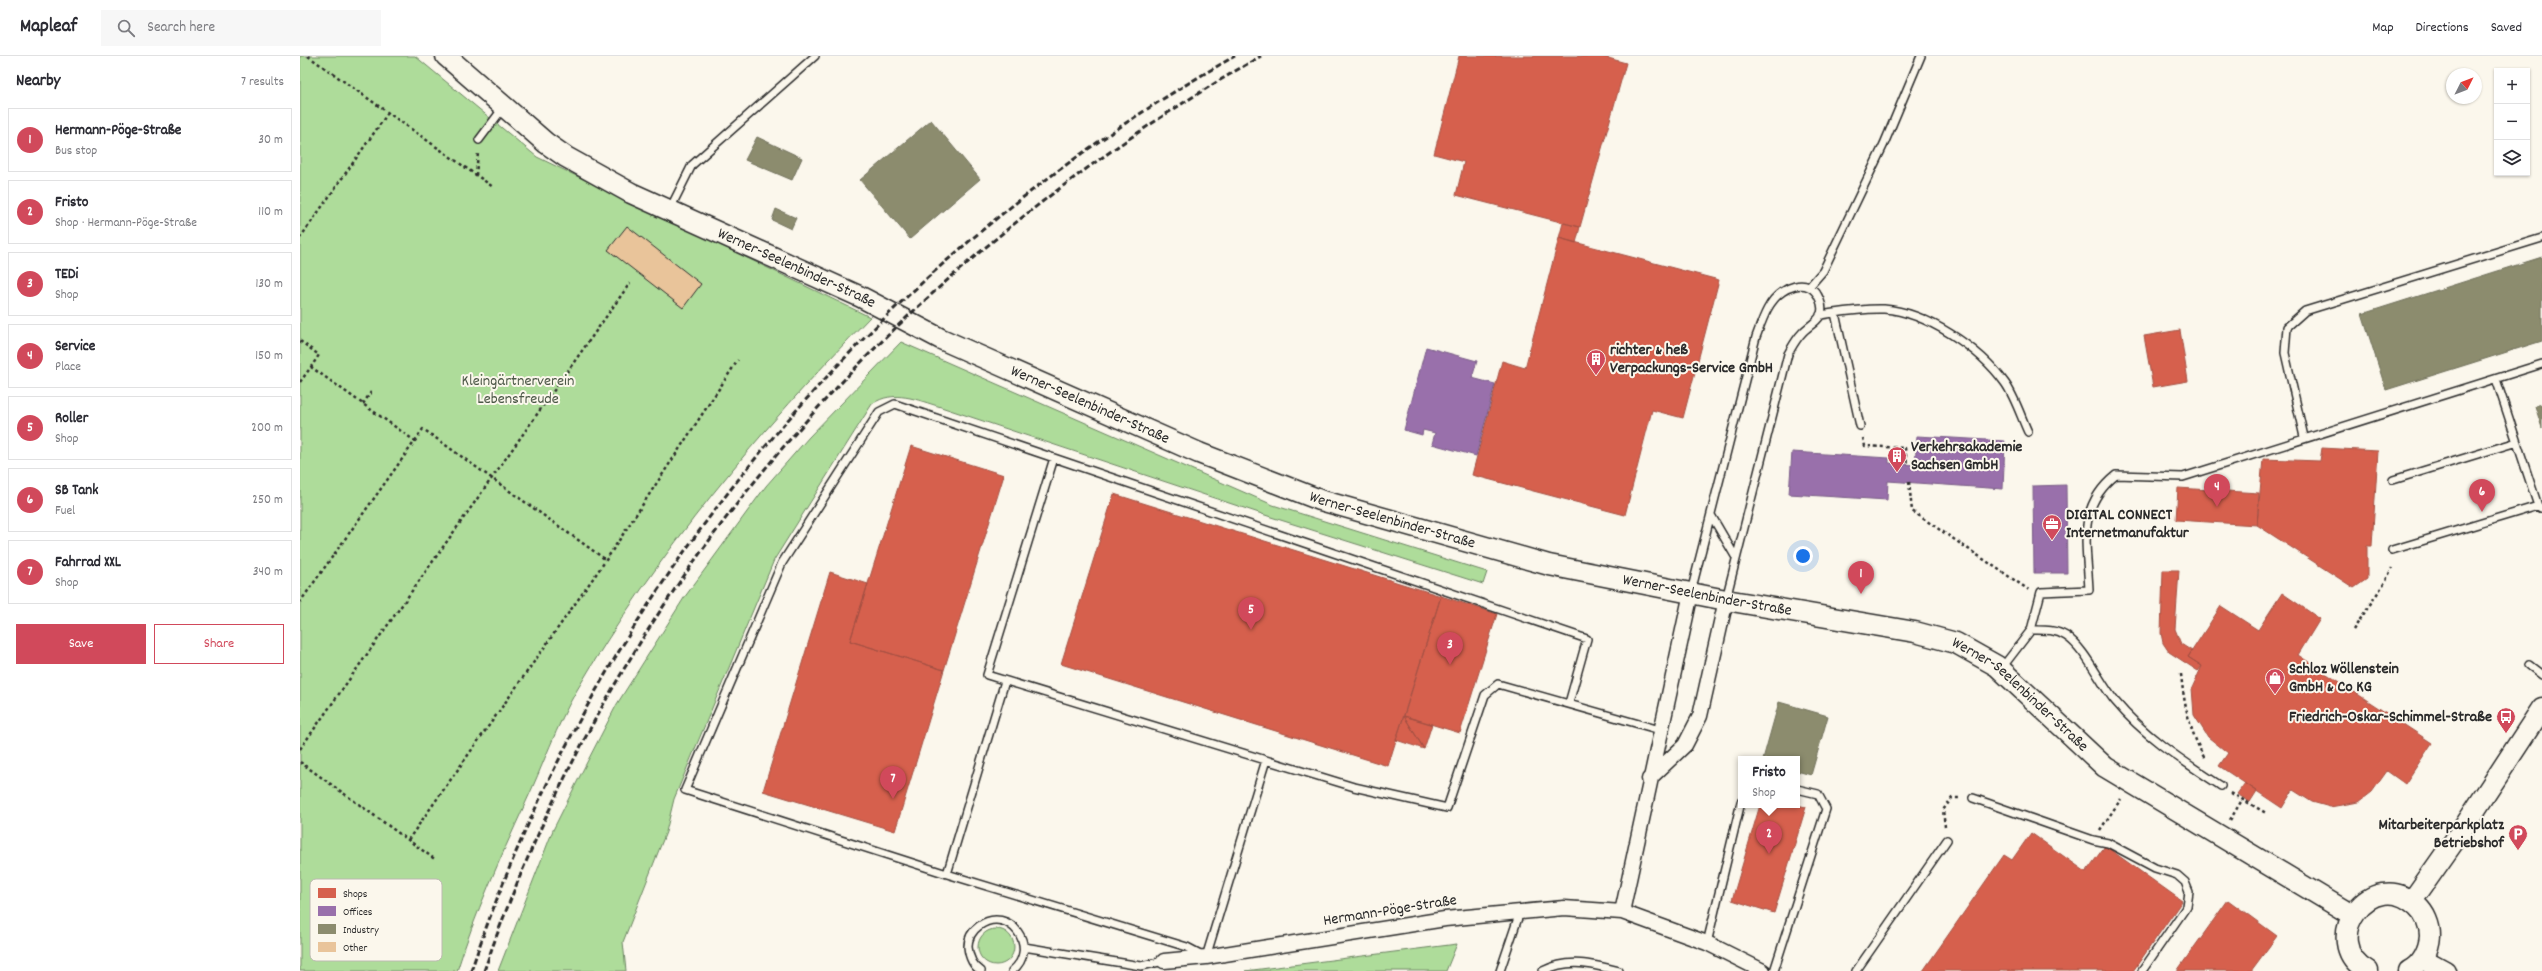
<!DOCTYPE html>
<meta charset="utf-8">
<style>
body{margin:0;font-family:Dekko,sans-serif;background:#f7f7f7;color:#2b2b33}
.controls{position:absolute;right:12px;top:12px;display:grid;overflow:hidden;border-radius:0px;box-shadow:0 1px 3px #0004}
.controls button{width:36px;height:36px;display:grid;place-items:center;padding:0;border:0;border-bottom:1px solid #e1e1e2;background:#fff;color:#2b2b33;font:20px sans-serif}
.compass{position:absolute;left:2146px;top:12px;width:36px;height:36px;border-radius:50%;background:#fff;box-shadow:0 1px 3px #0004;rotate:48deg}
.you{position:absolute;left:1503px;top:500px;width:14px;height:14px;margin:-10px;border:3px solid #fff;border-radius:50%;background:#1a73e8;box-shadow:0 0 0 6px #1a73e833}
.badge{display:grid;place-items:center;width:26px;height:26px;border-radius:50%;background:#d1495b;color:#fff;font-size:13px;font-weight:700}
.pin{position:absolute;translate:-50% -33px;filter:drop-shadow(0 1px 2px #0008)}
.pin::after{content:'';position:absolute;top:21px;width:14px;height:12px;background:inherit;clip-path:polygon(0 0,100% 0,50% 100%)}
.popup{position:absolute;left:1438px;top:700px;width:62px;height:52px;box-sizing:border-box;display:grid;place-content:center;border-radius:0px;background:#fff;filter:drop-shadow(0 1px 3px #0005);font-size:13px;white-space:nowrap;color:#7c7c81}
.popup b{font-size:15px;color:#2b2b33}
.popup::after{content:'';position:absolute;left:50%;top:100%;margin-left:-8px;border:8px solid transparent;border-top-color:#fff}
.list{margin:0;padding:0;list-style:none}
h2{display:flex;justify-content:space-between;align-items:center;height:52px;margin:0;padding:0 16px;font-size:17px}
h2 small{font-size:13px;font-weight:400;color:#7c7c81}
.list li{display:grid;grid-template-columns:26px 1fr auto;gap:12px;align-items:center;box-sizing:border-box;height:64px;margin:0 8px 8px;padding:0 8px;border:1px solid #e1e1e2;border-radius:0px}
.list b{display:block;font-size:15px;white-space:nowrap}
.list p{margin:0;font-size:13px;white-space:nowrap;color:#7c7c81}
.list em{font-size:13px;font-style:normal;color:#7c7c81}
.actions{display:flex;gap:8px;padding:12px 16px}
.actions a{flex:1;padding:9px 0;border:1px solid #d1495b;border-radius:0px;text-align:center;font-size:14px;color:#d1495b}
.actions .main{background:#d1495b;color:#fff}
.icon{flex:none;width:22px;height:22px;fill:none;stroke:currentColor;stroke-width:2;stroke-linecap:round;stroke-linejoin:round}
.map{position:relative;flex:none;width:2242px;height:915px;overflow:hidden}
header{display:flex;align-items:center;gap:24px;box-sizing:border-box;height:56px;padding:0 20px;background:#fff;border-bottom:1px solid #e1e1e2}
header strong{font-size:19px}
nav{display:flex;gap:22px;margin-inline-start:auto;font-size:14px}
.search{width:280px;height:36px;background:#f7f7f7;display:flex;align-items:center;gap:10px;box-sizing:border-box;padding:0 14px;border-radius:0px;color:#7c7c81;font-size:15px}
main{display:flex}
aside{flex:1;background:#fff}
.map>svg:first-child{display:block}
</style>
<header>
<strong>Mapleaf</strong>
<div class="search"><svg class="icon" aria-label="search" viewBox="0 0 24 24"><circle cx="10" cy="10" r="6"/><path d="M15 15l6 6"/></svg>Search here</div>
<nav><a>Map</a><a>Directions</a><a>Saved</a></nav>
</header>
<main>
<aside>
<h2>Nearby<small>7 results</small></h2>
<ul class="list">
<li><span class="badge">1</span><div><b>Hermann-Pöge-Straße</b><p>Bus stop</p></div><em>30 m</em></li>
<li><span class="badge">2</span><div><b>Fristo</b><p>Shop · Hermann-Pöge-Straße</p></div><em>110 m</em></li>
<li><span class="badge">3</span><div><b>TEDi</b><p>Shop</p></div><em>130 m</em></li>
<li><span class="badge">4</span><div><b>Service</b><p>Place</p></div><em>150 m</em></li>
<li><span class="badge">5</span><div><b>Roller</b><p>Shop</p></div><em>200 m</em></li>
<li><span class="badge">6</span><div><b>SB Tank</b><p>Fuel</p></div><em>250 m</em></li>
<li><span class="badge">7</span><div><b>Fahrrad XXL</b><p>Shop</p></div><em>340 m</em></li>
</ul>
<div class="actions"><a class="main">Save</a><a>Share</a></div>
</aside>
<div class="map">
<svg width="2242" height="915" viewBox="0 0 2242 915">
<rect width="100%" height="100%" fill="#fbf7ec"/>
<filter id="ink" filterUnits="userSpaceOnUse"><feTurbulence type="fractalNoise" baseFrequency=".025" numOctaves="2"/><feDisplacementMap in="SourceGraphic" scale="8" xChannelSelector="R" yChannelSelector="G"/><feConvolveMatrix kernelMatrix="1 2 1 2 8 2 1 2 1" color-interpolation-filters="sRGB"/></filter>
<g filter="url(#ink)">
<!-- green -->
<path fill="#aedc9a" stroke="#6c8462" d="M 0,0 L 115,0 L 237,101 L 570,261 C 460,374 357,497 277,634 C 257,668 242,712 225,748 C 200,803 175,857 157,915 L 0,915 Z
M 601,286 L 973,449 L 1187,516 L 1183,528 L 971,461 L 641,351 C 617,344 594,333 572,348 L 474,504 L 374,743 L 366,776 L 323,886 L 326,915 L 198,915 L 253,774 L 284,712 L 317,648 L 384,542 L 466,430 L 509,381 Z
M678 891a18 18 0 1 1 36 0a18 18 0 1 1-36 0Z
M 1157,888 L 1146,915 L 945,915 Z"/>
<!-- shops -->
<path fill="#d6604d" stroke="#a35043" d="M 1159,0 L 1301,0 L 1326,7 L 1280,171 L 1156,139 L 1164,106 L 1134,98 Z
M 1263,167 L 1280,171 L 1276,187 L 1259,182 Z
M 1259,182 L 1419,224 L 1383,362 L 1352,354 L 1325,459 L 1172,419 L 1202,305 L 1225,312 Z
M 1880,274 L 1888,325 L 1853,331 L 1844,280 Z
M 611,390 L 704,419 L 644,614 L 550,585 Z
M 2022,392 L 2078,395 L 2072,490 L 2067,490 L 2067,523 L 2054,532 L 1957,469 L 1963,403 L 2020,405 Z
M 1878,432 L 1959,437 L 1957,469 L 1876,464 Z
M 814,438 L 1141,540 L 1088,710 L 761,608 Z
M 1863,514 L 1879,514 L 1875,573 L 1881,588 L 1892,595 L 1888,601 L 1902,610 L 1898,615 L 1869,596 L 1863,587 L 1861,577 Z
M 530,516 L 568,528 L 550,585 L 644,614 L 595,775 L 463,735 Z
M 1982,537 L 2020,563 L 1998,599 L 2132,687 L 2105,728 L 2087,715 L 2072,736 L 2059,746 L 2030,751 L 2012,746 L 1993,734 L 1982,752 L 1919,710 L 1928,697 L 1908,681 L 1894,659 L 1892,632 L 1902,610 L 1888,601 L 1921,550 L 1958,574 Z
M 1141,540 L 1197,558 L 1160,677 L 1104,660 Z
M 1104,660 L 1132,668 L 1124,693 Z
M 1104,660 L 1124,693 L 1096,684 Z
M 1945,727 L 1957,735 L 1950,746 L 1937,738 Z
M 1460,749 L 1497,749 L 1506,751 L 1474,857 L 1432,844 Z
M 1731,777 L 1786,816 L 1805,790 L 1882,845 L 1833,915 L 1623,915 L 1704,799 L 1712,804 Z
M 1928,844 L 1977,880 L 1951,915 L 1877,915 Z"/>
<!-- offices -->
<path fill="#9970ab" stroke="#785b85" d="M 1126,291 L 1177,305 L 1172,322 L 1195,328 L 1176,400 L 1132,388 L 1135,377 L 1123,374 L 1122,379 L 1104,374 Z
M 1617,380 L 1705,385 L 1703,433 L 1588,425 L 1587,444 L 1489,438 L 1492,396 L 1589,402 L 1589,407 L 1615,409 Z
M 1766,429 L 1767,517 L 1734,517 L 1733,430 Z"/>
<!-- industry -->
<path fill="#8c8c6e" stroke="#6f6f5a" d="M 631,64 L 680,123 L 610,183 L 560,124 Z
M 457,81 L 502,102 L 492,124 L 445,104 Z
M 476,153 L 496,162 L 491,173 L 472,164 Z
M 2242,201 L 2242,285 L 2086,334 L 2062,258 Z
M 2242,348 L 2242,372 L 2235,350 Z
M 1479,646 L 1528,660 L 1511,719 L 1497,715 L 1497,703 L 1463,703 Z"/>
<!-- building -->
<path fill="#e9c49a" stroke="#2b2b2b" d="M 327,170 L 401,228 L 383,252 L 308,194 Z"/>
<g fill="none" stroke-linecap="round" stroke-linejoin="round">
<defs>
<path id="lane" d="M 179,84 L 203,52
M 370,153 L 392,109 L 515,0
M 1509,231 L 1523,215 L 1584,88 L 1621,0
M 1535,257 L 1560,370
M 1520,259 C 1541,256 1562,252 1584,253 C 1626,256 1680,292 1705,327 C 1715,341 1721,361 1728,376
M 2196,323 L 2238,450 L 2241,452
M 2004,381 L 1985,297 L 1987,271 L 2005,255 L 2242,182
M 754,402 L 595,348 L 579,356 L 482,507 L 385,734 L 647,818 L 887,891 L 906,901 L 966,704
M 2093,424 L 2217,386
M 1411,459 L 1435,500
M 2092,494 L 2238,450
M 1391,536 L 1456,281 C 1462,265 1468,245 1482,236 C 1489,231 1500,227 1509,231 C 1518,235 1525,251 1520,260 C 1516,267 1507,271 1502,277 C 1496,283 1492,291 1488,298 L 1426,543
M 1731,574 C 1743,574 1755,573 1766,580 C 1785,592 1800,627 1815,645 C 1845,681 1883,705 1921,730
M 2229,609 L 2242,619
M 1701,613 L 1731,574 L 1741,536 L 1789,534 C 1787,488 1776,451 1816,419 L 1883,421 L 2242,308
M 1269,647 L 1287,583 L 754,402 L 687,619 L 1054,731 L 1147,752 L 1185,639 L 1198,628 L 1360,674
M 1673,742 L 1793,784 L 1808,787 L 1855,812 L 1877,819 L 1885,826 L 1889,836 L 1887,850 L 1842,915
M 647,818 L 705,625
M 1407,887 L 1441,746
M 724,891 L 841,910 L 864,905
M 681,915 C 673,910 669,901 668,891 C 668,883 672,875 679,870 C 709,848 741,892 712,915
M 1200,915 L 1220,856
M 1243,915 C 1269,902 1292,908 1319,915
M 1474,915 L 1526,753 L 1518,738 L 1497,733
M 1556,915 L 1647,784"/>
<path id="street" d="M 1349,723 L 1385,689 L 1400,660 L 1426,544
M 1322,856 L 1391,537
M 864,905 L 906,901 L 1145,863 L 1264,852 L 1322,856 L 1407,887 L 1463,915"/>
<g id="secondary">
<path id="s1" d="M 146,0 L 246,87 L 266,101 L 331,137 L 561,241 L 641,283 L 899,397 L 1020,444 L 1249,509 L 1426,544 L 1615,576 L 1656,587 L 1697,610 L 1805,711 L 2052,859"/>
<path d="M 2112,845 L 2162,774 L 2242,652"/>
<path d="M 2123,903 L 2145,915"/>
<path d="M 2068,915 C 2015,886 2072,807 2117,850 C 2125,857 2130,869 2130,880 C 2129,894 2122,908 2109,915"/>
</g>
</defs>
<!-- lane casing -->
<use href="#lane" stroke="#2b2b2b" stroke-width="10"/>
<!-- street casing -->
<use href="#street" stroke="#2b2b2b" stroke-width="17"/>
<!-- secondary casing -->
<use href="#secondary" stroke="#2b2b2b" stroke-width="23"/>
<!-- path -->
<path stroke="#2b2b2b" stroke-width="2.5" stroke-dasharray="3 3" stroke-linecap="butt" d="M 8,0 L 193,131
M 176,119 L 178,97
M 0,182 L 88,57
M 0,285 L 19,299 L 11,311
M 0,326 L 11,311 L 115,385 L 0,546
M 63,348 L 71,336
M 1563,382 L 1565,390 L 1605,392 L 1607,408
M 115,385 L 123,373 L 306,504
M 1609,426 L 1612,455 L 1729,534
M 2053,574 L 2085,526 L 2092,512
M 1881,618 C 1884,649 1890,676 1905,703
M 0,693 L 330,227
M 0,706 L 136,804
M 1931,737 L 1966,757
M 1930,764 L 1942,744
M 1645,771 L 1643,754 L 1652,742 L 1660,742
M 1800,774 L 1821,743
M 108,784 L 306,504 L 438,304"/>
<!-- lane -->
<use href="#lane" stroke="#fbf7ec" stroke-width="7"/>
<!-- street -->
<use href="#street" stroke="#fbf7ec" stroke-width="14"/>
<!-- secondary -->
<use href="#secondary" stroke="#fbf7ec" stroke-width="20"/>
<!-- rail -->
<path stroke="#2b2b2b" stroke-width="3" stroke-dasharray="6 3" stroke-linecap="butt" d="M 171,915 C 300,527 580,200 935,0
M 184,915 C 322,515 597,209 961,0"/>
</g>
</g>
<!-- icons -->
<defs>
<symbol id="building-pin" viewBox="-11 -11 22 30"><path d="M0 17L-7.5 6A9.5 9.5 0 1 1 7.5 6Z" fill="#d1495b" stroke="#fbf7ec"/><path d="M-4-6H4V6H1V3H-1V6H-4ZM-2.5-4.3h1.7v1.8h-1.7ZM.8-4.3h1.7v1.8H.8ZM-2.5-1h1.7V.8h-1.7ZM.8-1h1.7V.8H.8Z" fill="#fff"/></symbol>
<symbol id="office-pin" viewBox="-11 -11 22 30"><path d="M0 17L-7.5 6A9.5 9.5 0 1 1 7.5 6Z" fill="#d1495b" stroke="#fbf7ec"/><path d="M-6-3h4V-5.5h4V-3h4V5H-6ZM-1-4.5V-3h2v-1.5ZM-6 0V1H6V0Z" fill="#fff"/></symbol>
<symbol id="shop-pin" viewBox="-11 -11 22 30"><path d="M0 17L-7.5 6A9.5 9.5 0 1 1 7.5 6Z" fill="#d1495b" stroke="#fbf7ec"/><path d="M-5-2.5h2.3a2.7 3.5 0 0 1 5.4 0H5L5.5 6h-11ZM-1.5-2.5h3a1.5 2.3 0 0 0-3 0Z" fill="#fff"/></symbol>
<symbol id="bus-pin" viewBox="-11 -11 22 30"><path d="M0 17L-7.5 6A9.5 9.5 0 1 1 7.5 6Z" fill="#d1495b" stroke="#fbf7ec"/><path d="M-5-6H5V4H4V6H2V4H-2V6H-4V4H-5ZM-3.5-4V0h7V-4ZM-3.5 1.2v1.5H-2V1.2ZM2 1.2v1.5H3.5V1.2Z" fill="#fff"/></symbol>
<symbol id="parking-pin" viewBox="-11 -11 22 30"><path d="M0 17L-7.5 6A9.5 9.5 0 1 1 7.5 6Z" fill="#d1495b" stroke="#fbf7ec"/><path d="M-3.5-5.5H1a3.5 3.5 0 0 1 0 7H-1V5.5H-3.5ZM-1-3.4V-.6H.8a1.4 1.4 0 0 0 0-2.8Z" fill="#fff"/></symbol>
</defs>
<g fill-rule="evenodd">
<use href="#building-pin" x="1285" y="292" width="22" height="30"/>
<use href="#building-pin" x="1586" y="389" width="22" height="30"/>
<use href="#office-pin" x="1741" y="457" width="22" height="30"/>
<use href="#shop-pin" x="1964" y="611" width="22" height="30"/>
<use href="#bus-pin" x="2195" y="650" width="22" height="30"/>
<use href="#parking-pin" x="2207" y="767" width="22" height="30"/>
</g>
<g text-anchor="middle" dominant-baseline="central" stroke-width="4" stroke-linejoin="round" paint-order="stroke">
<!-- street labels -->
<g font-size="16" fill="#2b2b2b" stroke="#fbf7ec">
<text stroke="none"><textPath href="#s1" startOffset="413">Werner-Seelenbinder-Straße</textPath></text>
<text stroke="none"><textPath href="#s1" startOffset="737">Werner-Seelenbinder-Straße</textPath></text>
<text stroke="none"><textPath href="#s1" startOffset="1061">Werner-Seelenbinder-Straße</textPath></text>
<text stroke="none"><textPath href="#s1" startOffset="1385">Werner-Seelenbinder-Straße</textPath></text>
<text stroke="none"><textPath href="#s1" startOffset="1721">Werner-Seelenbinder-Straße</textPath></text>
<text transform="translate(1090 855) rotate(-9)">Hermann-Pöge-Straße</text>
</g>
<!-- poi labels -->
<g font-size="16" font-weight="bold" fill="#2b2b2b" stroke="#fbf7ec" text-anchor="start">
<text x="1310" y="294">richter &amp; heß<tspan x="1310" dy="18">Verpackungs-Service GmbH</tspan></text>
<text x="1611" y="391">Verkehrsakademie<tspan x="1611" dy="18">Sachsen GmbH</tspan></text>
<text x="1766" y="459">DIGITAL CONNECT<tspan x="1766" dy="18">Internetmanufaktur</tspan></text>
<text x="1989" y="613">Schloz Wöllenstein<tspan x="1989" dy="18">GmbH &amp; Co KG</tspan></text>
<text x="2192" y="661" text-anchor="end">Friedrich-Oskar-Schimmel-Straße</text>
<text x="2204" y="769" text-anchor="end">Mitarbeiterparkplatz<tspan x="2204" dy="18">Betriebshof</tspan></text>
</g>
<!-- park labels -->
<g font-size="16" fill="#4c5747" stroke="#fbf7ec">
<text x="218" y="325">Kleingärtnerverein<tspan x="218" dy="18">Lebensfreude</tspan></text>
</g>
</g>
<!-- legend -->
<rect x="10" y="823" width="132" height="82" rx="6" fill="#fbf7ec" stroke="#bdbab2" stroke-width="1"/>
<rect x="18" y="832" width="18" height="10" fill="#d6604d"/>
<rect x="18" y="850" width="18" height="10" fill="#9970ab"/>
<rect x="18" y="868" width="18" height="10" fill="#8c8c6e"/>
<rect x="18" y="886" width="18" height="10" fill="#e9c49a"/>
<g font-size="11" fill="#2b2b2b">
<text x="43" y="841">Shops</text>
<text x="43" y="859">Offices</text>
<text x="43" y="877">Industry</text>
<text x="43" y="895">Other</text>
</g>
</svg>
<div class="controls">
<button>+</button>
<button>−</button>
<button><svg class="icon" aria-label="layers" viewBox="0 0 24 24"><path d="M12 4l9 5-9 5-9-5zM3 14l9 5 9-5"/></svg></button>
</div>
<svg class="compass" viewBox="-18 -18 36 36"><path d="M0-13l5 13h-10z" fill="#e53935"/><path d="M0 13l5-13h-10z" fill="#7c7c81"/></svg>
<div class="you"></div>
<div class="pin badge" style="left:1561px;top:538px">1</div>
<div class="pin badge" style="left:1469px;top:798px">2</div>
<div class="popup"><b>Fristo</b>Shop</div>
<div class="pin badge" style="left:1150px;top:609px">3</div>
<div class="pin badge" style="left:1917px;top:451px">4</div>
<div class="pin badge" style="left:951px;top:574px">5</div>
<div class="pin badge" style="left:2182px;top:456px">6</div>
<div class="pin badge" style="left:593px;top:743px">7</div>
</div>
</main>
